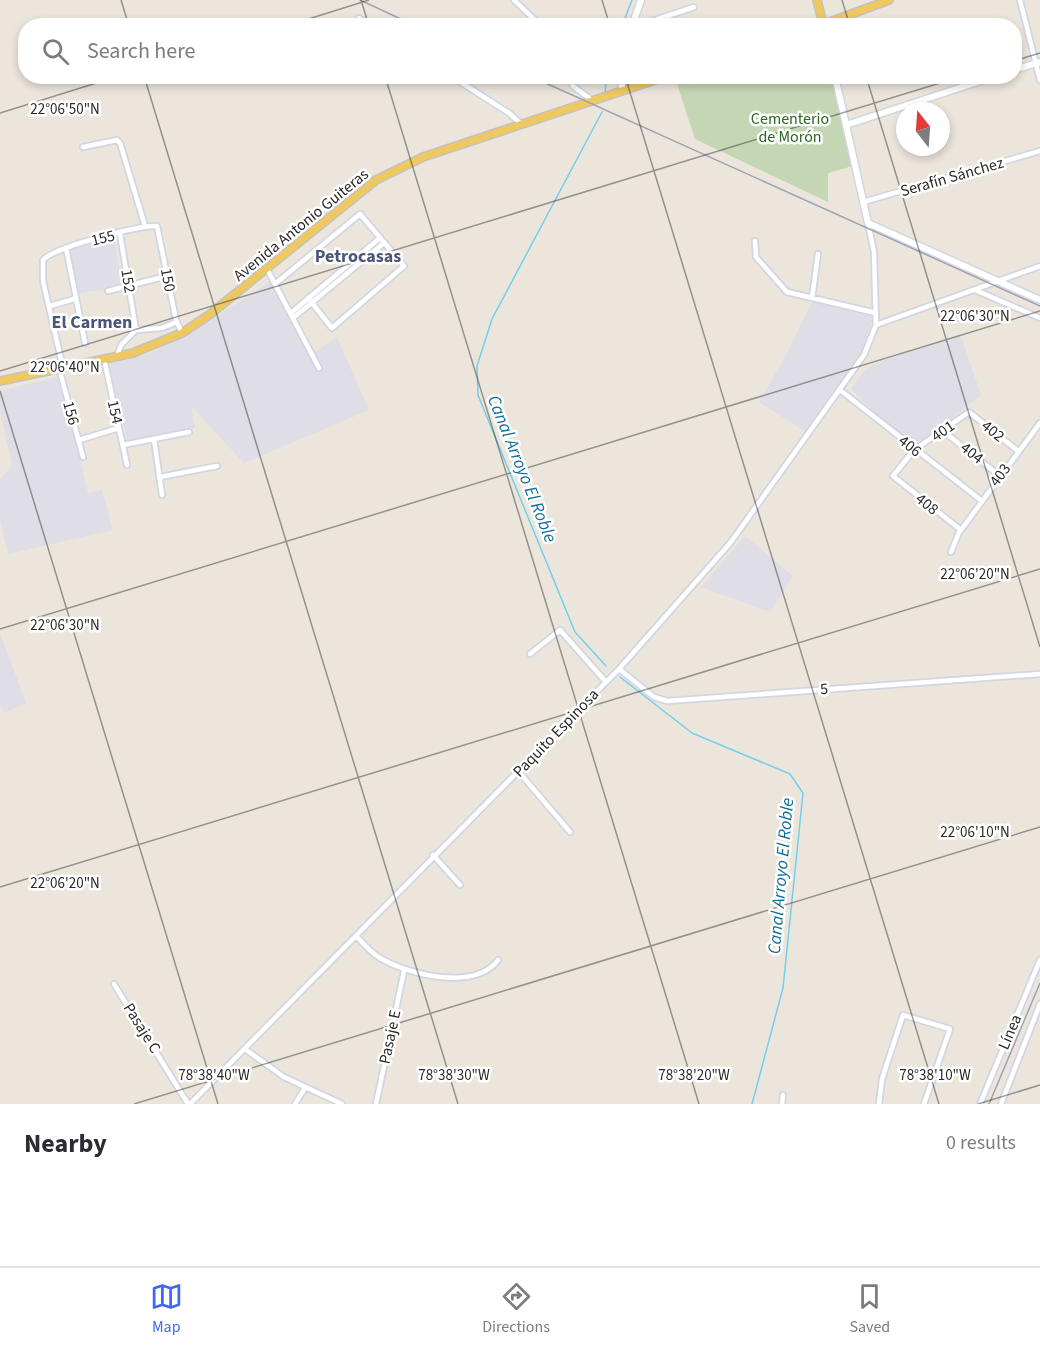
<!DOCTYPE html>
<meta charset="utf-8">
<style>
body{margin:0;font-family:"Source Sans 3",sans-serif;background:#f7f7f7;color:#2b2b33}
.compass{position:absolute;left:896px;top:102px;width:54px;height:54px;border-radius:50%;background:#fff;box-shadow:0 3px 9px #0003;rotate:343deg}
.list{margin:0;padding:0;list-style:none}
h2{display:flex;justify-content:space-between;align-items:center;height:78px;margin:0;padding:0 24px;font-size:26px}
h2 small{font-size:20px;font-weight:400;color:#7c7c81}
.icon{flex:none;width:33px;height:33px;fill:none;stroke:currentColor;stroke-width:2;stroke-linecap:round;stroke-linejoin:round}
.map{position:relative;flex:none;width:1040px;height:1104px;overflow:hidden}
.search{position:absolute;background:#fff;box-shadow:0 3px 9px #0003;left:18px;right:18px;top:18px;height:66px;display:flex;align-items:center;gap:15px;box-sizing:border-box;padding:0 21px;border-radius:24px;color:#7c7c81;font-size:22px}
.sheet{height:162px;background:#fff}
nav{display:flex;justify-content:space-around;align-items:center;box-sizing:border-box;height:84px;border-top:2px solid #e1e1e2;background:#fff;font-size:16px;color:#7c7c81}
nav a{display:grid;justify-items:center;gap:3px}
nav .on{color:#3e67f7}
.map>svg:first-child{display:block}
</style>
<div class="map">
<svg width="1040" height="1104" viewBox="0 0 1040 1104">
<rect width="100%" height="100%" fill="#ece5dc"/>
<!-- industrial -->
<path fill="#dfdde5" d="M 114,236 L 122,286 L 75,294 L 67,248 Z
M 270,282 L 310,355 L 337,337 L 369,410 L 244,463 L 191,406 L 195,428 L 127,441 L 109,364 L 149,354 L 186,336 Z
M 812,301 L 874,316 L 856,366 L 808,433 L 759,402 L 789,350 Z
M 960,334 L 981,395 L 912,450 L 851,389 L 864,371 L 874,364 Z
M 60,376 L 88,493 L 102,490 L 113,530 L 8,554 L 0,518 L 0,479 L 12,466 L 0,410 L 0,391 Z
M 745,536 L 793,576 L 770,612 L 701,587 Z
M 0,633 L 26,703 L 4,713 L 0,704 Z"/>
<!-- cemetery -->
<path fill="#c5d6b4" d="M 697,76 L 832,77 L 853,166 L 828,173 L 828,202 L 695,139 L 677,84 Z"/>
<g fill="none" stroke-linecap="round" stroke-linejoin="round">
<!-- stream -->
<path stroke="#71d0ed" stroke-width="1.5" d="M 622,26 L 632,0
M 605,92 L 607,76
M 602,112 L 492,319 L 477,366 L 478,395 L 575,632 L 606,666
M 620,677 L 692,733 L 790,774 L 803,793 L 783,988 L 752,1104"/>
<defs>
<path id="street" d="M 514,0 L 541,26
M 1020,0 L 1040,80
M 359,18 L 371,26
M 637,26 L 694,7
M 451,76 L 509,113 L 521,124
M 568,76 L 573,86 L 593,101
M 83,147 L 117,140 L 120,143 L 145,226
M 863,202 L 1040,151
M 120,234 L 136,330
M 755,241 L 756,257 L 787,292 L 876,313
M 66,248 L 85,343
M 267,269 L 319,368
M 275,284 L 360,214 L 404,266 L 332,328 L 308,298
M 975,290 L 1040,318
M 108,291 L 167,276
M 812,298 L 818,254
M 50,306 L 74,299
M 291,313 L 380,238
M 293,318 L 384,243
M 876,325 L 1040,266
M 136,330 L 162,328 L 177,322
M 117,356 L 121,345 L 136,330
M 104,359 L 127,465
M 59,368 L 83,457
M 63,368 L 43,281 L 43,260 C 55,247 139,225 157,226 L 176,320 L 182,333
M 840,390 L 982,501
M 943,431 L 1000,476
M 154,439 L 162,495
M 79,440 L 119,428
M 123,445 L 189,432
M 1018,451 L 969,412 L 914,450 L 893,476 L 961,530 L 1040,423
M 160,477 L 217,466
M 951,552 L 960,530
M 530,654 L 560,630 L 606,682
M 619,669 L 654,697 L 667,701 L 1040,674
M 519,772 L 570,832
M 433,855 L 460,885
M 356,936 C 363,943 371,953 380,958 C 409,975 475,991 498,960
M 114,984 L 188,1104
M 245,1049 L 284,1077 L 342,1104
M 190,1104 L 619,669 L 731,542 L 864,355 L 876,325 L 874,252 L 868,223
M 295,1104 L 305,1088
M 376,1104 L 404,971
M 782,1104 L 783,1095
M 879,1104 L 882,1079 L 903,1015 L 950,1029 L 924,1104
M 980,1104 L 1040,960
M 1001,1104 L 1040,1004"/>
<path id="secondary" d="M 632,26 L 641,0
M 1014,70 L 1040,62
M 620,76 L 623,91
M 835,76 L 868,223 L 1040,300
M 846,125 L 996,76"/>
<path id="primary" d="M 817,0 L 823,24
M 819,26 L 889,0
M 0,381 L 133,353 L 182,333 L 209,315 L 376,180 L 423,157 L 667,76"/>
</defs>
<!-- street casing -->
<use href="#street" stroke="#d2d6e3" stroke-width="8"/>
<!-- secondary casing -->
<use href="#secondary" stroke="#d2d6e3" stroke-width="9"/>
<!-- primary casing -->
<use href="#primary" stroke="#c3c3c3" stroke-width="10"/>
<!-- street -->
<use href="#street" stroke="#fff" stroke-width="4.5"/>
<!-- secondary -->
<use href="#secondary" stroke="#fff" stroke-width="6"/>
<!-- primary -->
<use href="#primary" stroke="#efc85f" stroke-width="7"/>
<!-- rail -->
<path stroke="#9fa3b4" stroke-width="1.5" d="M 360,0 L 416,26
M 530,76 L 1040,306
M 989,1104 L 1040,983"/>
</g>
<!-- ticks -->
<path fill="none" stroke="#2a2a2a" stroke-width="1.5" stroke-opacity="0.45" d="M 121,0 L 129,26M 361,0 L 369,26M 602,0 L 610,26M 842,0 L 850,26M 286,26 L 369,0M 1014,61 L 1040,53M 144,76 L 458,1104M 385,76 L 699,1104M 625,76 L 939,1104M 866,76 L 1040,647M 0,113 L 119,76M 0,371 L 963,76M 0,391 L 218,1104M 0,629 L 1040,311M 0,887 L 1040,569M 134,1104 L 1040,827M 978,1104 L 1040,1085"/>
<g text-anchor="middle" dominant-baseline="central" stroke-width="5" stroke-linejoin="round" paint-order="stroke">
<!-- park labels -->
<g font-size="16" fill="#2d671b" stroke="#fff">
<text x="790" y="119">Cementerio<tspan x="790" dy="18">de Morón</tspan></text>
</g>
<!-- street labels -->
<g font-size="16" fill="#2a2a2a" stroke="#fff">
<text transform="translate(952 177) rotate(-16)">Serafín Sánchez</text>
<text transform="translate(301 225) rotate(-39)">Avenida Antonio Guiteras</text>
<text transform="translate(103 238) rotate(-14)">155</text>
<text transform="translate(168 280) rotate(79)">150</text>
<text transform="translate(128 281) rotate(81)">152</text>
<text transform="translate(115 412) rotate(77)">154</text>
<text transform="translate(71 413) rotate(75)">156</text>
<text transform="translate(943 431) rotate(-35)">401</text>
<text transform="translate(993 431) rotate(39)">402</text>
<text transform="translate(910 446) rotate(38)">406</text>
<text transform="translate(972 453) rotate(38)">404</text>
<text transform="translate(1000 475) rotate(-54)">403</text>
<text transform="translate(927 504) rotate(39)">408</text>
<text transform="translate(824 689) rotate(-4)">5</text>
<text transform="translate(556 733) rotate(-46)">Paquito Espinosa</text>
<text transform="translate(142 1028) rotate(58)">Pasaje C</text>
<text transform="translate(1010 1032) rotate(-67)">Línea</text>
<text transform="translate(390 1037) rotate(-78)">Pasaje E</text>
</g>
<!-- neighbourhood labels -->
<g font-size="18" font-weight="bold" fill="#4b557a" stroke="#fff">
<text x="358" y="256">Petrocasas</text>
<text x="92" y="322">El Carmen</text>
</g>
<!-- water labels -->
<g font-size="18" font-style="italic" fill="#0f6e99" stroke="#fff">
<text transform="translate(522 469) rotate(68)">Canal Arroyo El Roble</text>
<text transform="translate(781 876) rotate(-85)">Canal Arroyo El Roble</text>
</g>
</g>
<g font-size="15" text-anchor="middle" fill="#2a2a2a" stroke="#fff" stroke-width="5" stroke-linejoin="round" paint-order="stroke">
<text x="65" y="114">22°06'50"N</text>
<text x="975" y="321">22°06'30"N</text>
<text x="65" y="372">22°06'40"N</text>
<text x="975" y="579">22°06'20"N</text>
<text x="65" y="630">22°06'30"N</text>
<text x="975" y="837">22°06'10"N</text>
<text x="65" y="888">22°06'20"N</text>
<text x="214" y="1080">78°38'40"W</text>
<text x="454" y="1080">78°38'30"W</text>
<text x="694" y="1080">78°38'20"W</text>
<text x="935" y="1080">78°38'10"W</text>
</g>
</svg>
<svg class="compass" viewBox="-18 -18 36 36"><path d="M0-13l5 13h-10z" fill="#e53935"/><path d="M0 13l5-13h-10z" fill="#7c7c81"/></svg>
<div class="search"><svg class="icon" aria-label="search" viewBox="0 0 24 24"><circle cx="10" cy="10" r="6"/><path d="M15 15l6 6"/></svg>Search here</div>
</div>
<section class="sheet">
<h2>Nearby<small>0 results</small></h2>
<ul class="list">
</ul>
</section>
<nav>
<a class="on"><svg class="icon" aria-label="map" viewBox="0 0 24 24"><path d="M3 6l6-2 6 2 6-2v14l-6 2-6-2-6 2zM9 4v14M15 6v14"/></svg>Map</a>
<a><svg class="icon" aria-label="directions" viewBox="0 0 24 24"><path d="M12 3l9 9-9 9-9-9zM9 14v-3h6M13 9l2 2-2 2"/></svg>Directions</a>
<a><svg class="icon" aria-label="saved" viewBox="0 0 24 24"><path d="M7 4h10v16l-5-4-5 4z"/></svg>Saved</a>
</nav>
